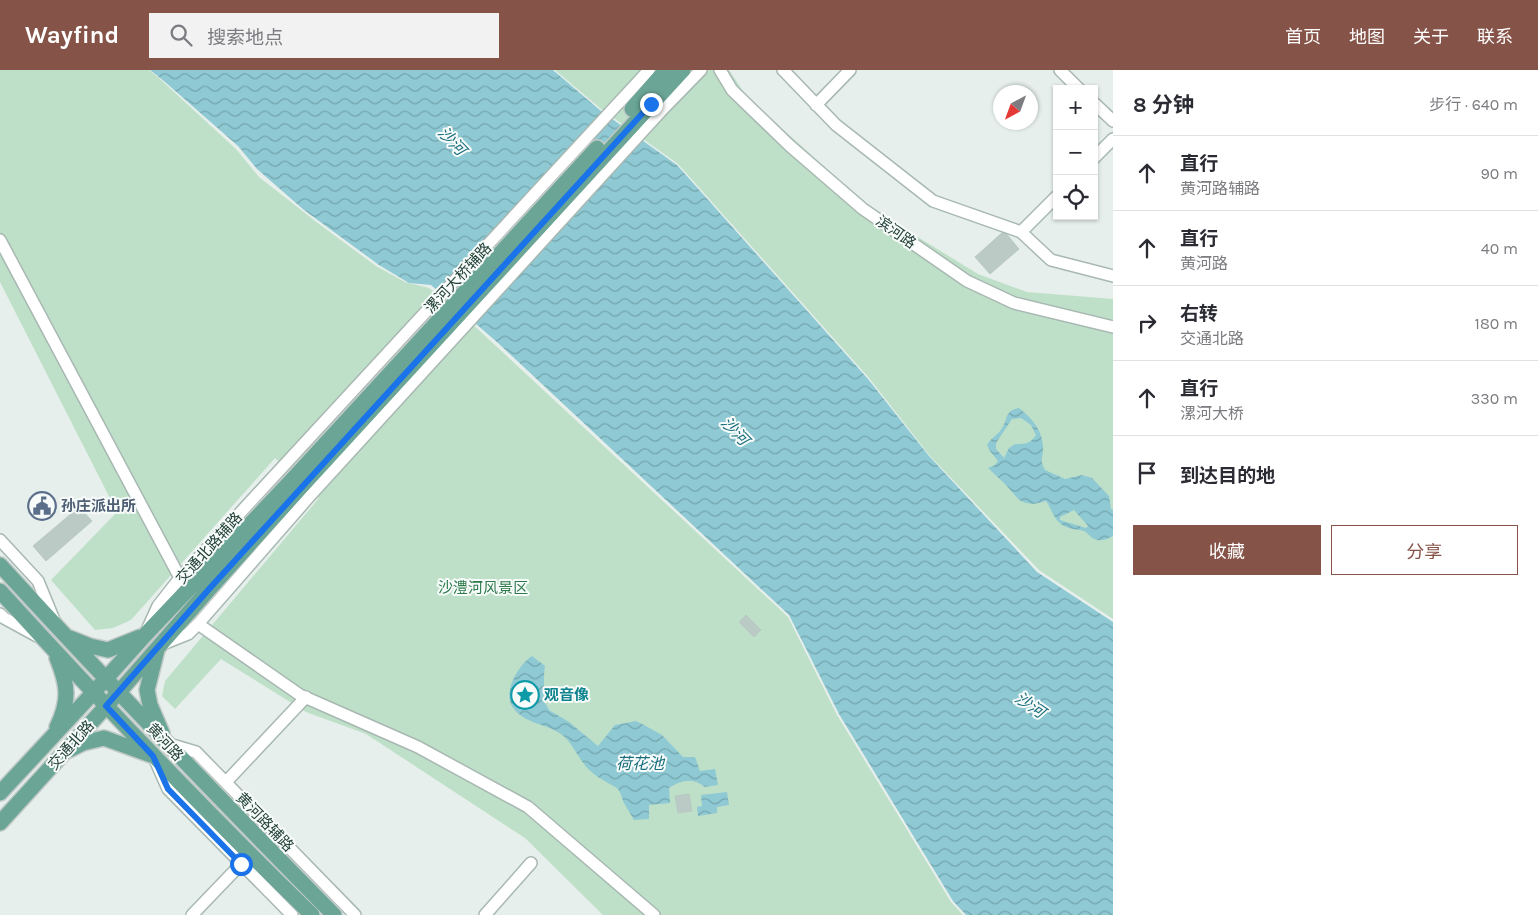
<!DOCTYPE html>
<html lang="zh">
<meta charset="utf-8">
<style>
body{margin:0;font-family:Karla,"Noto Sans SC",sans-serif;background:#f2f2f3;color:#2b2b33}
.controls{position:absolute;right:15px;top:15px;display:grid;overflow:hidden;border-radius:0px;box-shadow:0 1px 4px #0004}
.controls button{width:45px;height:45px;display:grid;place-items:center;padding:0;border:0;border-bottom:1px solid #e1e1e2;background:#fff;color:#2b2b33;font:25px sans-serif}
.compass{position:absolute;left:993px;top:15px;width:45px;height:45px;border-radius:50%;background:#fff;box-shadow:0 1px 4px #0004;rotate:221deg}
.stop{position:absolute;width:15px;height:15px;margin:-11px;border:4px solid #1a73e8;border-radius:50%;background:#fff}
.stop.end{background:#1a73e8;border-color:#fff;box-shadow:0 1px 5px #0008}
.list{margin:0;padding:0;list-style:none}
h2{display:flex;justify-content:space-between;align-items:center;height:65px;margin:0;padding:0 20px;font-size:21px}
h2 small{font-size:16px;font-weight:400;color:#7c7c81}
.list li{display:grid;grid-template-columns:32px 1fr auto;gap:15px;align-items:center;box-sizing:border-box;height:75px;padding:0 20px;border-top:1px solid #e1e1e2}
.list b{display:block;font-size:19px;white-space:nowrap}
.list p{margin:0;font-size:16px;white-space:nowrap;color:#7c7c81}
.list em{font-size:16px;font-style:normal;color:#7c7c81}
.actions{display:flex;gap:10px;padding:15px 20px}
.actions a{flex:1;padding:11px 0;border:1px solid #855347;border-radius:0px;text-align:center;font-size:18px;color:#855347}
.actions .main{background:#855347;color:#fff}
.icon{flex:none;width:28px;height:28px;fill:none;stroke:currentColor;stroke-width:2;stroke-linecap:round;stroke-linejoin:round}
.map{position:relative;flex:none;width:1113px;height:845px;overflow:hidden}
header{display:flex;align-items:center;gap:30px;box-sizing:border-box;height:70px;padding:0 25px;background:#855347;color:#fff}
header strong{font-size:24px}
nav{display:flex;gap:28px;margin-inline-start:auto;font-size:18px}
.search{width:350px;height:45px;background:#f2f2f3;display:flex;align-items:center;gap:12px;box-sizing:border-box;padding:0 18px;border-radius:0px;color:#7c7c81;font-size:19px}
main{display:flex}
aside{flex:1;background:#fff}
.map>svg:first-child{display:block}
</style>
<header>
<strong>Wayfind</strong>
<div class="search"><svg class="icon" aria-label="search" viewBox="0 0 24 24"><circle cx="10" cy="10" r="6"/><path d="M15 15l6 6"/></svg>搜索地点</div>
<nav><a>首页</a><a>地图</a><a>关于</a><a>联系</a></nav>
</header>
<main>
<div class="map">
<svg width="1113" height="845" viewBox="0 0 1113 845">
<defs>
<pattern id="water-waves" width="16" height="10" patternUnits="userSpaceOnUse" patternTransform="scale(1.25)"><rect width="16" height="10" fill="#8ec9d4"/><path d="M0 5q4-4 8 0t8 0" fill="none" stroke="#74a5ad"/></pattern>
</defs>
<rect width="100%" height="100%" fill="#e6efeb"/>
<!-- park -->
<path fill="#bfe0c8" d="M 0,0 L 149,0 L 161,10 L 236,79 L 259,107 L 319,154 L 376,196 L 405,212 L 429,218 L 455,238 L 788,547 L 837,645 L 951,832 L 963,845 L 603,845 L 525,768 L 366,664 L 306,642 L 221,589 L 175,639 L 162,626 L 165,611 L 319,428 L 275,388 L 131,550 L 113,558 L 95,560 L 51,510 L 117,442 L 0,212 Z
M 555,0 L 729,0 L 747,27 L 869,137 L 978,204 L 1027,222 L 1113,229 L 1113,549 L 1039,500 L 930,386 L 869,308 L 678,94 L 601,39 Z"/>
<!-- water -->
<path fill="url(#water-waves)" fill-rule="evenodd" d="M 150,0 L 553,0 L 601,41 L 677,95 L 868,309 L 929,386 L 1037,502 L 1113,552 L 1113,845 L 966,845 L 953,831 L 839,644 L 789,545 L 498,273 L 431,215 L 409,213 L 379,195 L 304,140 L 257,99 L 238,76 L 165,12 Z
M 1019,338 C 1033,349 1044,362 1043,381 C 1042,391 1040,390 1045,400 L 1065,409 L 1082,405 L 1092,408 L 1109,426 L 1111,439 L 1113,440 L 1113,466 C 1108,469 1100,472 1094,469 C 1090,467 1088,463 1084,461 C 1077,459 1069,460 1061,454 C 1053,448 1052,439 1046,431 L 1034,434 L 1026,433 L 1019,430 L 1005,414 L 988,398 L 995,395 L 998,391 L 990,381 L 987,375 C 990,369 996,366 1000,361 C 1009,350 1003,341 1019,338 ZM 1021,348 L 1031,355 L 1036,365 C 1030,374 1025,374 1015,374 L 1009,378 L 1004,388 L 996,379 L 996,373 L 1012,349 ZM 1074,440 L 1088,456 L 1086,458 L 1060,450 L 1060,447 Z
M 532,586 L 545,596 C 543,607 545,618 543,629 L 549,640 L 569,652 L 598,676 L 615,655 L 636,651 L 644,655 L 662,665 L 683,687 L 695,687 L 700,701 L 715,699 L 718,715 L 705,717 C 693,707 681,710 669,718 L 670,733 L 649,735 L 649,749 L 634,750 C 631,744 627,739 624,733 C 622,729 621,723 618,719 C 616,717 611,715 608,713 C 599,708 590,702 584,694 C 576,684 571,671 561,664 C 545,653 523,654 512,636 C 503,621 519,594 532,586 Z
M 727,722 L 729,735 L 717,737 L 717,743 L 698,746 L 697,737 L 702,736 L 701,725 Z"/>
<!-- building -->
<path fill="#bbcac4" stroke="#b8c9c2" d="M 1004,161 L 1019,179 L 990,204 L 975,187 Z
M 79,437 L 92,451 L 46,491 L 33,476 Z
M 746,545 L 761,560 L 754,567 L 739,552 Z
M 689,724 L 692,741 L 678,743 L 675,726 Z"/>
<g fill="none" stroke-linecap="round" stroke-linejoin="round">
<defs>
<path id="minor" d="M 720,0 L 732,20 L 790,76 L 863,139 L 967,211 L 1014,233 L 1113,257
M 783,0 L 836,55 L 933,131 L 1021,162 L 1051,190 L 1113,206
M 1060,0 L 1079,19
M 1094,33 L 1113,51
M 816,35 L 850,0
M 1094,88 L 1113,69
M 1021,162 L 1057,126
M 0,170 L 180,508
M 0,470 L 38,511 L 54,550
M 0,544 L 4,548 L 37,566
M 198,554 L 300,625 L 418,677 L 528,737 L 654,845
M 148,558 L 158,536 L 180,508 L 649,0
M 163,574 L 188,564 L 198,554 L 308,428 L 661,41 L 701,0
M 169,674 L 196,682 L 355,845
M 156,692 L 168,719 L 292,845
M 226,712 L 306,627
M 192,845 L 241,794
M 485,845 L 531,793"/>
<path id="major" d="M 632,39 L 666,0
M 0,495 C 109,614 221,730 334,845
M 0,521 C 101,632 204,740 312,845
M 70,568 L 90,576 L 108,580 L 140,567
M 157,580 L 147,620 L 150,635 L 162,663
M 57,657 C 70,630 68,615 57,588
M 69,680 L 83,673 L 104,668 L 151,685
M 0,723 L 93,623 L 146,564 L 293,409 L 597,78
M 0,753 L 119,622 L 210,518 L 301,417 L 683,0"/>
</defs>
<!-- minor casing -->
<use href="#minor" stroke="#a8b8b2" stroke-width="14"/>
<!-- major casing -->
<use href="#major" stroke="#c2cac8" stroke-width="18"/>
<!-- minor -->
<use href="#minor" stroke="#fff" stroke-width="11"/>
<!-- major -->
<use href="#major" stroke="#6aa596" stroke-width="15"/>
</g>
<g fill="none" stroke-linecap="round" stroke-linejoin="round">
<!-- route -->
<path stroke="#1a73e8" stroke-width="6" d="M 241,794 L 168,719 L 153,686 L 106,636 L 210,518 L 651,34"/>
</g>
<!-- icons -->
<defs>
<symbol id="civic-ring" viewBox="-11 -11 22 22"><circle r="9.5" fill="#f7fbf9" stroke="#5c6f8a" stroke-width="1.5"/><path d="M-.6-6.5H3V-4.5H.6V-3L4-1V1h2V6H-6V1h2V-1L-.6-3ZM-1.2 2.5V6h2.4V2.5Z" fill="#5c6f8a"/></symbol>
<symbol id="sight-ring" viewBox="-11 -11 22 22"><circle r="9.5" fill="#f7fbf9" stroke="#0f9aa8" stroke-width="1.5"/><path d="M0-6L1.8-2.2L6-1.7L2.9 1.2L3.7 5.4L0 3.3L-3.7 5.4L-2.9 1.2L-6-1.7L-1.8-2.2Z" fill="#0f9aa8"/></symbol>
</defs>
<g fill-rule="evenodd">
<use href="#civic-ring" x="26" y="420" width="32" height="32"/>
<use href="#sight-ring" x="509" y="609" width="32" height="32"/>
</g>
<g text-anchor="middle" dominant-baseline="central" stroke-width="4" stroke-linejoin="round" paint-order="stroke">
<!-- street labels -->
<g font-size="15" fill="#24423a" stroke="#f7fbf9">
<text transform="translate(896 162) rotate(35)">滨河路</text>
<text transform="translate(458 208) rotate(-47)">漯河大桥辅路</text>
<text transform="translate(209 478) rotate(-48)">交通北路辅路</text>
<text transform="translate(165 672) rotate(47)">黄河路</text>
<text transform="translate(71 675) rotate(-48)">交通北路</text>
<text transform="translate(265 752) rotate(46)">黄河路辅路</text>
</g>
<!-- service labels -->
<g font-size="15" font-weight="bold" fill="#4e5e75" stroke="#f7fbf9" text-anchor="start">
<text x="61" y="436">孙庄派出所</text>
</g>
<!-- park labels -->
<g font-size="15" fill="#2d7a4b" stroke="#f7fbf9">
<text x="483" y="518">沙澧河风景区</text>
</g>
<!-- culture labels -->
<g font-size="15" font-weight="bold" fill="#0d838f" stroke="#f7fbf9" text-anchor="start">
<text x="544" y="625">观音像</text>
</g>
<!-- water labels -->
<g font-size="16" font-style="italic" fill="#1c6f80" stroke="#f7fbf9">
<text transform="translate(452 71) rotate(46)">沙河</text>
<text transform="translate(735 361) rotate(46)">沙河</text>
<text transform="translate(1030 635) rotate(34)">沙河</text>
<text x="640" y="693">荷花池</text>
</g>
</g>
</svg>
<div class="controls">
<button>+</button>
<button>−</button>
<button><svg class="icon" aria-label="locate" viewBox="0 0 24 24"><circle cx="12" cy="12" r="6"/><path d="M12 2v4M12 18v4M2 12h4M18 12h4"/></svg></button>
</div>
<svg class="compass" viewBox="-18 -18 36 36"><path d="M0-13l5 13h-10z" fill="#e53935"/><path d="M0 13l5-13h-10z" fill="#7c7c81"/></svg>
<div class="stop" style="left:241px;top:794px"></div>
<div class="stop end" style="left:651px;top:34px"></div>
</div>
<aside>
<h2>8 分钟<small>步行 · 640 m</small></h2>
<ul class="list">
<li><svg class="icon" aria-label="ahead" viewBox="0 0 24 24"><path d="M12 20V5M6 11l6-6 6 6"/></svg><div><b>直行</b><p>黄河路辅路</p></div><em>90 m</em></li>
<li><svg class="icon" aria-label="ahead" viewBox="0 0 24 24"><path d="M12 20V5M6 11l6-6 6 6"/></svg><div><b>直行</b><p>黄河路</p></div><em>40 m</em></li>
<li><svg class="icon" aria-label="right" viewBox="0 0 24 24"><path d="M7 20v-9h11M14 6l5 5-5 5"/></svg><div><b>右转</b><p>交通北路</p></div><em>180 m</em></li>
<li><svg class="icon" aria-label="ahead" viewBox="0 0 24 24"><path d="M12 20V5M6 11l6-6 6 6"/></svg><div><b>直行</b><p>漯河大桥</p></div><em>330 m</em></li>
<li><svg class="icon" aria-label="arrive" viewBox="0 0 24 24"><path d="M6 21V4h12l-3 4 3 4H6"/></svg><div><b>到达目的地</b></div></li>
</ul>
<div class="actions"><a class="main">收藏</a><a>分享</a></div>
</aside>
</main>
